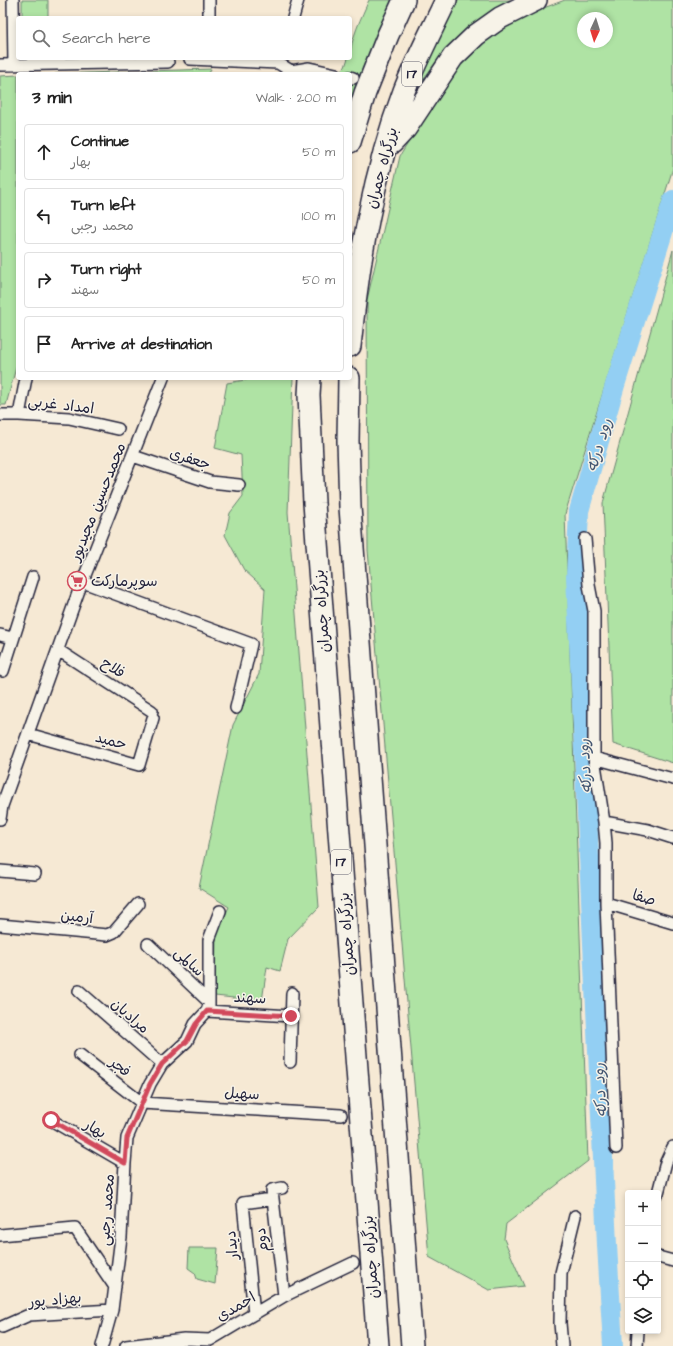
<!DOCTYPE html>
<meta charset="utf-8">
<style>
body{margin:0;font-family:"Architects Daughter","Playpen Sans Arabic",sans-serif;background:#f2f2f2;color:#222}
.controls{position:absolute;right:12px;bottom:12px;display:grid;overflow:hidden;border-radius:4px;box-shadow:0 2px 6px #0003}
.controls button{width:36px;height:36px;display:grid;place-items:center;padding:0;border:0;border-bottom:1px solid #e0e0e0;background:#fff;color:#222;font:20px sans-serif}
.compass{position:absolute;left:577px;top:12px;width:36px;height:36px;border-radius:50%;background:#fff;box-shadow:0 2px 6px #0003;rotate:184deg}
.stop{position:absolute;width:12px;height:12px;margin:-9px;border:3px solid #d1495b;border-radius:50%;background:#fff}
.stop.end{background:#d1495b;border-color:#fff;box-shadow:0 1px 4px #0008}
.list{margin:0;padding:0;list-style:none}
h2{display:flex;justify-content:space-between;align-items:center;height:52px;margin:0;padding:0 16px;font-size:17px}
h2 small{font-size:13px;font-weight:400;color:#767676}
.list li{display:grid;grid-template-columns:26px 1fr auto;gap:12px;align-items:center;box-sizing:border-box;height:56px;margin:0 8px 8px;padding:0 8px;border:1px solid #e0e0e0;border-radius:4px}
.list b{display:block;font-size:15px;white-space:nowrap}
.list p{margin:0;font-size:13px;white-space:nowrap;color:#767676}
.list em{font-size:13px;font-style:normal;color:#767676}
.icon{flex:none;width:22px;height:22px;fill:none;stroke:currentColor;stroke-width:2;stroke-linecap:round;stroke-linejoin:round}
.map{position:relative;flex:none;width:673px;height:1346px;overflow:hidden}
.search{position:absolute;background:#fff;box-shadow:0 2px 6px #0003;left:16px;top:16px;width:336px;height:44px;display:flex;align-items:center;gap:10px;box-sizing:border-box;padding:0 14px;border-radius:4px;color:#767676;font-size:15px}
.panel{position:absolute;background:#fff;box-shadow:0 2px 6px #0003;left:16px;top:72px;width:336px;height:308px;border-radius:4px}
.map>svg:first-child{display:block}
</style>
<div class="map">
<svg width="673" height="1346" viewBox="0 0 673 1346">
<rect width="100%" height="100%" fill="#f6e9d4"/>
<filter id="ink" filterUnits="userSpaceOnUse"><feTurbulence type="fractalNoise" baseFrequency=".025" numOctaves="2"/><feDisplacementMap in="SourceGraphic" scale="8" xChannelSelector="R" yChannelSelector="G"/><feConvolveMatrix kernelMatrix="1 2 1 2 8 2 1 2 1" color-interpolation-filters="sRGB"/></filter>
<g filter="url(#ink)">
<!-- green -->
<path fill="#afe3a4" stroke="#688270" fill-rule="evenodd" d="M 22,0 L 48,0 L 48,18 L 22,18 Z
M 369,0 L 394,0 L 350,110 L 350,74 L 337,74 L 345,67 L 348,58 L 350,58 C 350,40 362,16 369,0 Z
M 455,0 L 512,0 C 489,12 467,27 449,46 C 437,58 428,74 417,88 L 431,47 Z
M 565,0 L 673,0 L 673,168 L 565,514 L 588,1161 L 506,1224 L 504,1239 L 524,1286 L 489,1290 L 429,1257 L 368,550 L 367,300 L 400,156 L 457,63 L 517,18 ZM 583,18 L 607,18 L 607,42 L 583,42 Z
M 211,69 L 209,74 L 55,74 Z
M 18,75 L 18,360 L 6,405 L 0,405 L 0,76 Z
M 673,250 L 673,763 L 613,744 L 603,503 Z
M 257,378 L 293,378 L 288,512 L 319,907 L 288,939 L 280,971 L 267,967 L 262,1001 L 215,996 L 216,934 L 229,907 L 199,888 L 233,725 L 259,674 L 265,589 L 244,570 L 225,535 L 230,513 L 243,496 L 241,455 L 215,448 L 227,383 Z
M 189,1248 L 218,1248 L 215,1284 L 197,1279 L 195,1273 L 188,1268 Z"/>
<g fill="none" stroke-linecap="round" stroke-linejoin="round">
<!-- river -->
<path stroke="#93cff3" stroke-width="20" d="M 613,1346 L 607,1245 L 576,577 L 579,511 L 615,385 L 673,200"/>
<defs>
<path id="street" d="M 13,0 L 14,65
M 209,0 L 209,18
M 293,18 L 298,0
M 190,59 L 278,63 L 296,74
M 0,65 L 168,62
M 291,71 L 309,68 L 336,74
M 350,77 L 353,78
M 0,415 L 19,415 L 69,418 L 118,429
M 19,415 L 26,378
M 133,456 L 210,482 L 239,485
M 585,539 L 589,585 L 594,611 L 594,758 L 604,822 L 606,843 L 606,903 L 616,1148
M 83,582 L 251,644 L 236,708
M 0,635 L 12,638
M 58,650 L 152,711
M 3,671 L 33,577
M 28,734 L 139,765 L 153,718
M 594,758 L 673,779
M 0,819 L 2,806 L 78,593 L 163,378
M 604,822 L 648,830 L 673,838
M 0,871 L 35,874
M 606,903 L 673,923
M 0,925 L 107,935 L 114,932 L 138,904
M 148,944 L 209,1002
M 79,991 L 162,1064
M 207,1011 L 291,1016
M 80,1055 L 142,1103
M 290,1062 L 292,993
M 142,1103 L 341,1115
M 51,1120 L 125,1163
M 282,1188 L 272,1190 L 284,1296
M 658,1193 L 666,1162 L 673,1147
M 0,1235 L 75,1228 L 115,1287
M 658,1257 L 673,1261
M 254,1314 L 243,1203 L 272,1199
M 2,1327 L 29,1315 L 112,1310
M 102,1346 L 112,1310 L 121,1237 L 125,1163 L 127,1138 L 150,1084 L 162,1064 L 187,1041 L 195,1024 L 207,1011 L 209,1005 L 209,940 L 220,911
M 126,1346 L 184,1339 L 210,1340 L 284,1296 L 353,1263
M 562,1346 L 560,1323 L 561,1273 L 575,1216
M 637,1346 L 638,1331"/>
<path id="highway" d="M 350,142 L 365,93 L 388,35 L 404,0
M 392,143 L 406,128 L 453,57 L 476,35 L 500,18 L 536,0
M 350,346 C 359,259 373,173 404,91 C 416,60 432,30 446,0
M 310,378 L 309,395 L 314,503 L 378,1346
M 349,378 L 348,441 L 350,507 L 412,1346"/>
</defs>
<!-- street casing -->
<use href="#street" stroke="#22223b" stroke-width="14"/>
<!-- highway casing -->
<use href="#highway" stroke="#22223b" stroke-width="24"/>
<!-- street -->
<use href="#street" stroke="#f7f3e8" stroke-width="11"/>
<!-- highway -->
<use href="#highway" stroke="#f7f3e8" stroke-width="21"/>
</g>
</g>
<g fill="none" stroke-linecap="round" stroke-linejoin="round" filter="url(#ink)">
<!-- route -->
<path stroke="#d1495b" stroke-width="5" d="M 51,1120 L 125,1163 L 127,1138 L 150,1084 L 162,1064 L 187,1041 L 196,1024 L 207,1011 L 291,1016"/>
</g>
<!-- icons -->
<defs>
<symbol id="supermarket-ring" viewBox="-11 -11 22 22"><circle r="9.5" fill="#f7f3e8" stroke="#d1495b" stroke-width="1.5"/><path d="M-6-5.5h2.5l.6 2H6L4.5 2H-2.5L-4.4-4H-6ZM-1.5 3.2a1.3 1.3 0 1 0 .1 0ZM3 3.2a1.3 1.3 0 1 0 .1 0Z" fill="#d1495b"/></symbol>
</defs>
<g fill-rule="evenodd">
<use href="#supermarket-ring" x="66" y="570" width="22" height="22"/>
</g>
<g text-anchor="middle" dominant-baseline="central" stroke-width="3" stroke-linejoin="round" paint-order="stroke">
<!-- shield labels -->
<g fill="#f7f3e8" stroke="#62616f" stroke-width="1">
<rect x="402" y="62" width="20" height="24" rx="3"/>
<rect x="331" y="850" width="20" height="24" rx="3"/>
</g>
<g font-size="14" font-weight="bold" fill="#22223b">
<text x="412" y="74">17</text>
<text x="341" y="862">17</text>
</g>
<!-- street labels -->
<g font-size="15" fill="#22223b" stroke="#f7f3e8">
<text transform="translate(382 168) rotate(-75)">بزرگراه چمران</text>
<text transform="translate(61 405) rotate(7)">امداد غربی</text>
<text transform="translate(190 459) rotate(18)">جعفری</text>
<text transform="translate(98 502) rotate(-68)">محمدحسین مجیدپور</text>
<text transform="translate(322 611) rotate(-94)">بزرگراه چمران</text>
<text transform="translate(113 668) rotate(33)">فلاح</text>
<text transform="translate(111 741) rotate(15)">حمید</text>
<text transform="translate(644 898) rotate(16)">صفا</text>
<text transform="translate(77 917) rotate(6)">آرمین</text>
<text transform="translate(347 934) rotate(-94)">بزرگراه چمران</text>
<text transform="translate(189 962) rotate(44)">سالمی</text>
<text transform="translate(250 998) rotate(3)">سهند</text>
<text transform="translate(130 1016) rotate(41)">مرادیان</text>
<text transform="translate(120 1067) rotate(38)">فجر</text>
<text transform="translate(242 1094) rotate(3)">سهیل</text>
<text transform="translate(95 1129) rotate(30)">بهار</text>
<text transform="translate(107 1210) rotate(-86)">محمد رجبی</text>
<text transform="translate(262 1240) rotate(-97)">دوم</text>
<text transform="translate(232 1245) rotate(-95)">دیدار</text>
<text transform="translate(371 1257) rotate(-94)">بزرگراه چمران</text>
<text transform="translate(55 1300) rotate(-5)">بهزاد پور</text>
<text transform="translate(236 1307) rotate(-30)">احمدی</text>
</g>
<!-- poi labels -->
<g font-size="15" fill="#22223b" stroke="#f7f3e8" text-anchor="start">
<text x="91" y="581">سوپرمارکت</text>
</g>
<!-- water labels -->
<g font-size="16" font-style="italic" fill="#445672" stroke="#f7f3e8">
<text transform="translate(599 445) rotate(-73)">رود درکه</text>
<text transform="translate(585 766) rotate(-93)">رود درکه</text>
<text transform="translate(600 1090) rotate(-93)">رود درکه</text>
</g>
</g>
</svg>
<div class="controls">
<button>+</button>
<button>−</button>
<button><svg class="icon" aria-label="locate" viewBox="0 0 24 24"><circle cx="12" cy="12" r="6"/><path d="M12 2v4M12 18v4M2 12h4M18 12h4"/></svg></button>
<button><svg class="icon" aria-label="layers" viewBox="0 0 24 24"><path d="M12 4l9 5-9 5-9-5zM3 14l9 5 9-5"/></svg></button>
</div>
<svg class="compass" viewBox="-18 -18 36 36"><path d="M0-13l5 13h-10z" fill="#e53935"/><path d="M0 13l5-13h-10z" fill="#767676"/></svg>
<div class="stop" style="left:51px;top:1120px"></div>
<div class="stop end" style="left:291px;top:1016px"></div>
<div class="search"><svg class="icon" aria-label="search" viewBox="0 0 24 24"><circle cx="10" cy="10" r="6"/><path d="M15 15l6 6"/></svg>Search here</div>
<section class="panel">
<h2>3 min<small>Walk · 200 m</small></h2>
<ul class="list">
<li><svg class="icon" aria-label="ahead" viewBox="0 0 24 24"><path d="M12 20V5M6 11l6-6 6 6"/></svg><div><b>Continue</b><p>بهار</p></div><em>50 m</em></li>
<li><svg class="icon" aria-label="left" viewBox="0 0 24 24"><path d="M17 20v-9H6M10 6l-5 5 5 5"/></svg><div><b>Turn left</b><p>محمد رجبی</p></div><em>100 m</em></li>
<li><svg class="icon" aria-label="right" viewBox="0 0 24 24"><path d="M7 20v-9h11M14 6l5 5-5 5"/></svg><div><b>Turn right</b><p>سهند</p></div><em>50 m</em></li>
<li><svg class="icon" aria-label="arrive" viewBox="0 0 24 24"><path d="M6 21V4h12l-3 4 3 4H6"/></svg><div><b>Arrive at destination</b></div></li>
</ul>
</section>
</div>
